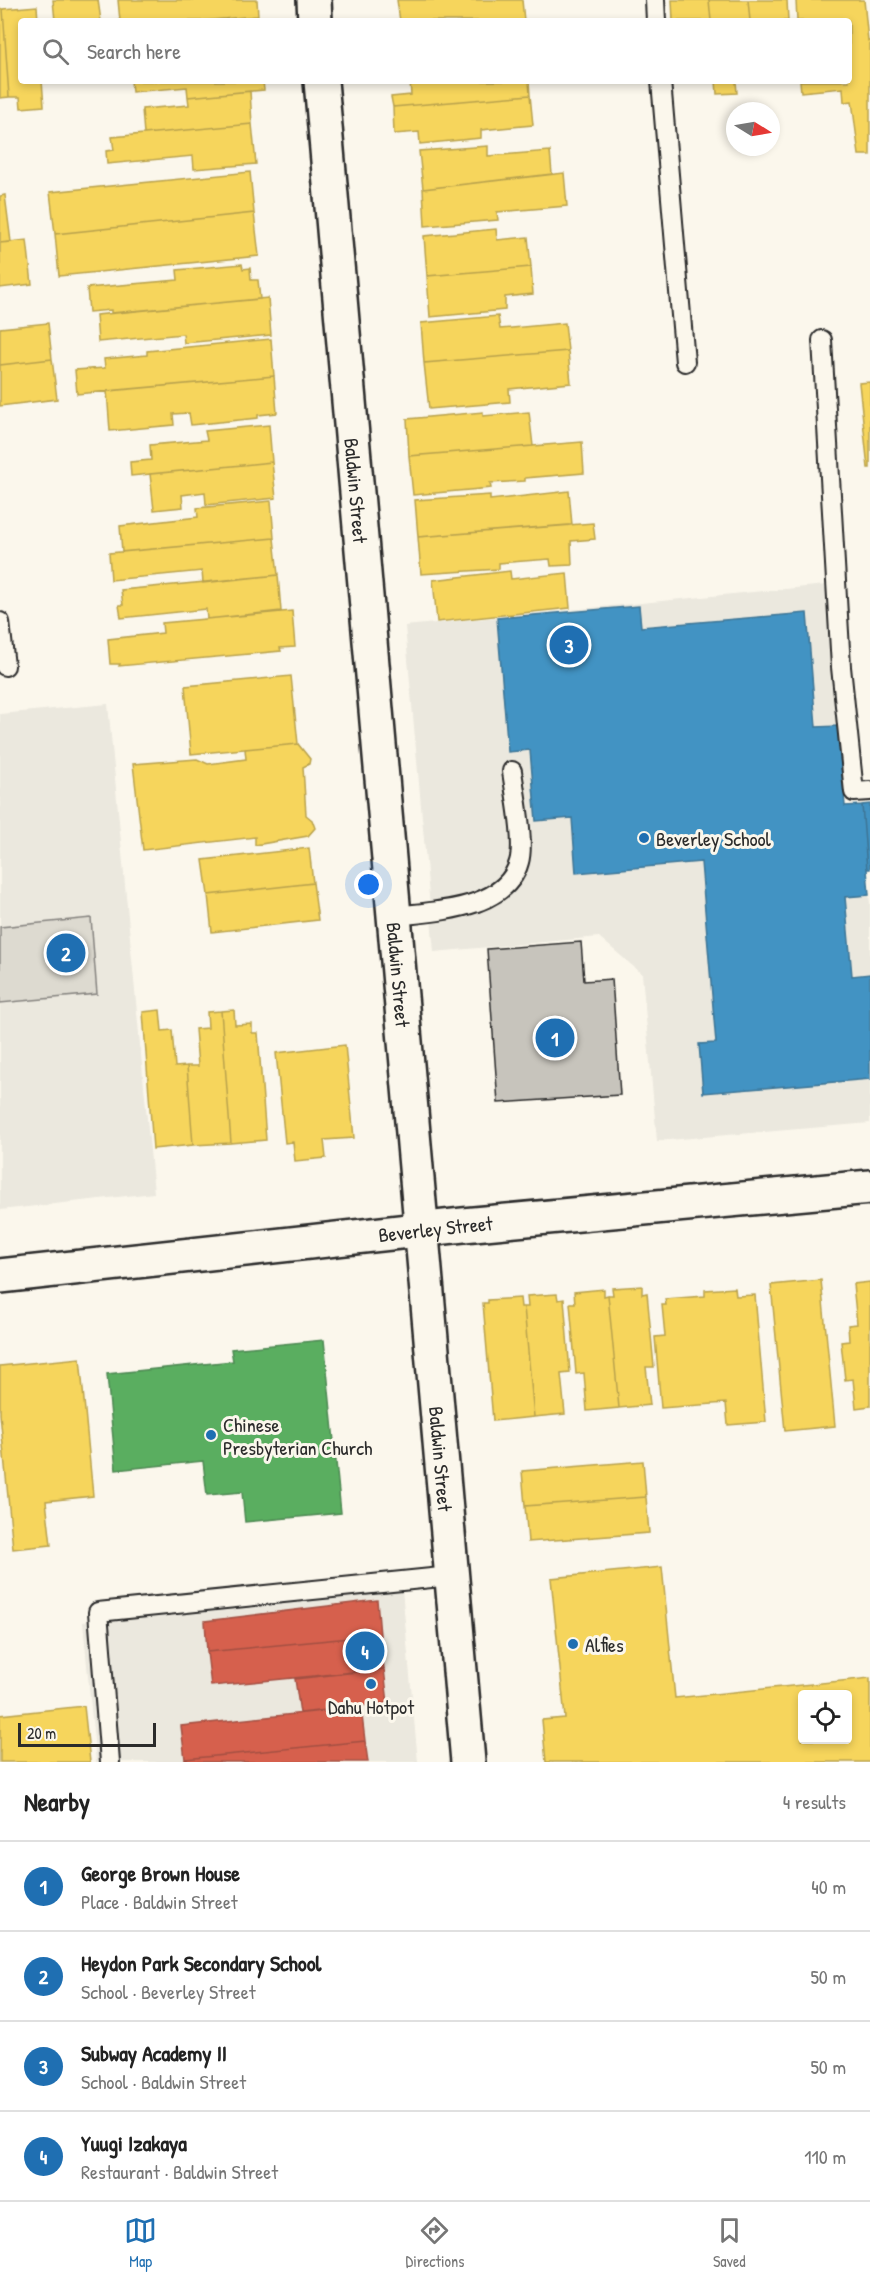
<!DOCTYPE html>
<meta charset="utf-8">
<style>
body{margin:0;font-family:"Patrick Hand",sans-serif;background:#f6f6f6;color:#222}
.controls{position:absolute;right:18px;bottom:18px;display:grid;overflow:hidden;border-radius:6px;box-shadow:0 3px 9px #0003}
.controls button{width:54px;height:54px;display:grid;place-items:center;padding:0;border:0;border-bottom:2px solid #e0e0e0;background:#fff;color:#222;font:30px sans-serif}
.compass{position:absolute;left:726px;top:102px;width:54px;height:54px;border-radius:50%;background:#fff;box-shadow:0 3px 9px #0003;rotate:101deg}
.scale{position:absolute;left:18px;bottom:15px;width:138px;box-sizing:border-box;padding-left:6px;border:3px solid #2b2b2b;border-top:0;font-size:16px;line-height:21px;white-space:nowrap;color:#2b2b2b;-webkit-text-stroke:4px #fbf7ec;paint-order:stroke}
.you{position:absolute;left:369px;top:885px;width:21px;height:21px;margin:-15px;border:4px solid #fff;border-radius:50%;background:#1a73e8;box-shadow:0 0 0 9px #1a73e833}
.badge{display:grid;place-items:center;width:39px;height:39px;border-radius:50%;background:#1f6fb2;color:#fff;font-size:20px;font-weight:700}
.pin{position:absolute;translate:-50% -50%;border:3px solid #fff;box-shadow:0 2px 6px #0006}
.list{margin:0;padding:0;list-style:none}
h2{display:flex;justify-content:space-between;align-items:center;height:78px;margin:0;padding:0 24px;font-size:26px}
h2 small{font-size:20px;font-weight:400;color:#767676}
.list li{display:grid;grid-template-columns:39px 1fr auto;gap:18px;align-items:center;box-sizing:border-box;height:90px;padding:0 24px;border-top:2px solid #e0e0e0}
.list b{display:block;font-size:22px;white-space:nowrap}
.list p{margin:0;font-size:20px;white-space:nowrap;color:#767676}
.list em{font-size:20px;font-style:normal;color:#767676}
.icon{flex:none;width:33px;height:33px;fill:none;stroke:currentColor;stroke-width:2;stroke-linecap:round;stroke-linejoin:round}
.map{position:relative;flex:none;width:870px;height:1762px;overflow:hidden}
.search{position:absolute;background:#fff;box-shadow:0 3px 9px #0003;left:18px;right:18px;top:18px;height:66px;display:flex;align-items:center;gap:15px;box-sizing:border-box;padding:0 21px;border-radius:6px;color:#767676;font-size:22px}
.sheet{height:438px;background:#fff}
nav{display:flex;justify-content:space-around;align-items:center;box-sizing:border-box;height:84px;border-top:2px solid #e0e0e0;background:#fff;font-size:16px;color:#767676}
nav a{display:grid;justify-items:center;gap:3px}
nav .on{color:#1f6fb2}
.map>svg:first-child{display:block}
</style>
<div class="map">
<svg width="870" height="1762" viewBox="0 0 870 1762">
<rect width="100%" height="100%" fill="#fbf7ec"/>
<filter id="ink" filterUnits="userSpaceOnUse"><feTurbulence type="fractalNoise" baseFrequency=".0167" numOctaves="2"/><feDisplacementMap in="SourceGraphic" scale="12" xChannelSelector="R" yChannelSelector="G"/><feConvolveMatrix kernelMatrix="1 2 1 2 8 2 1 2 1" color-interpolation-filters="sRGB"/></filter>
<g filter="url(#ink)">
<!-- built -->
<path fill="#ebe8de" d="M 826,585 L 845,806 L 862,805 L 867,869 L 870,904 L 870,1123 L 657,1141 L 642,974 L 599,937 L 434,952 L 405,626 Z
M 108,704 L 154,1193 L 0,1210 L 0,714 Z
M 402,1589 L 418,1762 L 96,1762 L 83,1622 Z"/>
<!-- green -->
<path fill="#dddad0" stroke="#84827e" stroke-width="1.5" d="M 91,918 L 97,994 L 0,1003 L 0,927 Z"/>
<!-- homes -->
<path fill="#f6d55c" stroke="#b9a24d" stroke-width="1.5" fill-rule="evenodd" d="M 53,0 L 98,0 L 101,21 L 55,21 Z
M 118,0 L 257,0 L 258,16 L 200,21 L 120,21 Z
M 397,0 L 522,0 L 524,21 L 400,21 Z
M 672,0 L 709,0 L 711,21 L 673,21 Z
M 709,0 L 748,0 L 750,21 L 711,21 Z
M 748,0 L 787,0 L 788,21 L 750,21 Z
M 796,0 L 864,0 L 868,41 L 870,41 L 870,155 L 859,155 L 852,101 L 844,102 L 843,88 L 801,92 L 800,81 L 849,81 L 849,21 L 797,21 Z
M 37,6 L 38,21 L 21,21 L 21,81 L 42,81 L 44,106 L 21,108 L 20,97 L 9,97 L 3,9 Z
M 0,9 L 3,9 L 9,97 L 0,98 Z
M 244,17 L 244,21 L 200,21 Z
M 131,81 L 263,81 L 264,90 L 188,97 L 187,87 L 132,92 Z
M 410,81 L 529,81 L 530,95 L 393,107 L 391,97 L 411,95 Z
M 716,81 L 736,81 L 737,93 L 717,94 Z
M 250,91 L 252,124 L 144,134 L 142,109 L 189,105 L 188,97 Z
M 530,95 L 533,125 L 481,130 L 481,138 L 420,144 L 419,132 L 394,134 L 393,107 Z
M 252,124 L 256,164 L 194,169 L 193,156 L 107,164 L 106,151 L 114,150 L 112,137 Z
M 488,146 L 488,156 L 550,151 L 552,174 L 423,189 L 419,151 Z
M 250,172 L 254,213 L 55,234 L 50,192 Z
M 564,173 L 567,206 L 497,212 L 498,220 L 425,226 L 423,189 Z
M 5,195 L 11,242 L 0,243 L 0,196 Z
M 254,213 L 259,256 L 59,276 L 55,234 Z
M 496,229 L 497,240 L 528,237 L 531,267 L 427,276 L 424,236 Z
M 27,240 L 32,284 L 0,288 L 0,243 Z
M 242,264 L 243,269 L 250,268 L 251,280 L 258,280 L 260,299 L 111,313 L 111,310 L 89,312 L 87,288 L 178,280 L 177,270 Z
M 531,267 L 533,294 L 505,297 L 505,310 L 430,317 L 427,276 Z
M 268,298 L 271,335 L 184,343 L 183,334 L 98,342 L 96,315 Z
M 498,316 L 500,329 L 565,323 L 568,351 L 424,363 L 421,323 Z
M 48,323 L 52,359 L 0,365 L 0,328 Z
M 271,339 L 274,376 L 77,394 L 75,370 L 105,368 L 104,359 L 147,355 L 147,351 Z
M 568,351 L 571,383 L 509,389 L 510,402 L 429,409 L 424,363 Z
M 52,359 L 57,399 L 0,406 L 0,365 Z
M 274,376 L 277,413 L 258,415 L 258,418 L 191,425 L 189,413 L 173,414 L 174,425 L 110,431 L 107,391 Z
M 870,382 L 870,468 L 868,468 L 859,383 Z
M 483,412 L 483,416 L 529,412 L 533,446 L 409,456 L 407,419 Z
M 269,425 L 272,462 L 131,476 L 130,462 L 151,460 L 150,445 L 207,440 L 205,431 Z
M 582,442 L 584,473 L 525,478 L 525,481 L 490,483 L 491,488 L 413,495 L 409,456 Z
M 272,462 L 276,498 L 206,505 L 205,492 L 182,495 L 183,507 L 154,510 L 150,474 Z
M 569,491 L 572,525 L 418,537 L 415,500 L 490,495 L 490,500 Z
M 271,501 L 274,538 L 122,552 L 120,526 L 198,517 L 197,508 Z
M 593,523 L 595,539 L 571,541 L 572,565 L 551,566 L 550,559 L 499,563 L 499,569 L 421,574 L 418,537 Z
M 274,538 L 278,575 L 203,583 L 202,571 L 111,580 L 109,553 Z
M 510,571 L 511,579 L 567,573 L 570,608 L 437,622 L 433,580 Z
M 278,575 L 281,611 L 207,619 L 206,609 L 121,618 L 119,605 L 123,605 L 121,590 Z
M 292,611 L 295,647 L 280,648 L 281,651 L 119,666 L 120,664 L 110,664 L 108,639 L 163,633 L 162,623 Z
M 291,676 L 298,744 L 191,754 L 185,686 Z
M 298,744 L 310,759 L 309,764 L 303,767 L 306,815 L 312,820 L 315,828 L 308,836 L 255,845 L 255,837 L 143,850 L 133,764 L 197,759 L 208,764 L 246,759 L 245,749 Z
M 309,848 L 313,883 L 208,895 L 203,860 Z
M 313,883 L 318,920 L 212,932 L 208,895 Z
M 160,1010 L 162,1031 L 172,1030 L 175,1067 L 187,1066 L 193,1145 L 153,1149 L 143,1012 Z
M 234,1010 L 235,1025 L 252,1024 L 252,1033 L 258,1033 L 266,1140 L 231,1143 L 221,1011 Z
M 221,1011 L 231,1143 L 193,1145 L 187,1066 L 198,1066 L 195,1029 L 208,1028 L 207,1012 Z
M 345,1045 L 354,1138 L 324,1140 L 326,1158 L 295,1161 L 293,1142 L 285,1143 L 276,1053 Z
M 821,1280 L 835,1426 L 785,1431 L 771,1285 Z
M 870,1282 L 870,1406 L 856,1408 L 853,1379 L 845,1380 L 841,1342 L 849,1341 L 848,1325 L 857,1324 L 853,1284 Z
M 642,1286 L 642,1294 L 647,1293 L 654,1367 L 646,1367 L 650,1405 L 619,1408 L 608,1295 L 613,1295 L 612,1288 Z
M 735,1288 L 736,1296 L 755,1295 L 766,1422 L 728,1425 L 726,1403 L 661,1408 L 655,1337 L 665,1336 L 662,1305 L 666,1305 L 665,1299 L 705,1296 L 705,1290 Z
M 604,1289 L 604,1296 L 608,1295 L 619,1408 L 587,1411 L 584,1373 L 576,1374 L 570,1303 L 575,1303 L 574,1292 Z
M 557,1294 L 558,1300 L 564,1299 L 570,1373 L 561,1374 L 565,1414 L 534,1417 L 524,1307 L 528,1307 L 527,1296 Z
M 520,1298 L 521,1307 L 524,1307 L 534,1417 L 493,1421 L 483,1303 L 488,1303 L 488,1300 Z
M 80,1358 L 93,1496 L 46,1501 L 51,1545 L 13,1549 L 0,1414 L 0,1366 Z
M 643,1461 L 646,1497 L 525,1506 L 522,1471 Z
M 646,1497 L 649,1533 L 528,1542 L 525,1506 Z
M 662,1567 L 675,1698 L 870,1678 L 870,1762 L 546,1762 L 542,1720 L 565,1718 L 551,1578 ZM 802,1694 L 848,1694 L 848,1740 L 802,1740 Z
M 84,1706 L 90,1762 L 0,1762 L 0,1715 Z"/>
<!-- shops -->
<path fill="#d6604d" stroke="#a35043" stroke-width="1.5" d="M 377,1600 L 380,1635 L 207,1652 L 205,1621 Z
M 380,1635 L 384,1669 L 211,1686 L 207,1652 Z
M 384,1669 L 388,1703 L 300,1713 L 295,1679 Z
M 361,1707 L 365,1741 L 185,1759 L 181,1726 Z
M 365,1741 L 368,1762 L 185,1762 L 185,1759 Z"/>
<!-- schools -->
<path fill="#4393c3" stroke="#3c7495" stroke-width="1.5" d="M 639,606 L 641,627 L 807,613 L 816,727 L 838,726 L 845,806 L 862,805 L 869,895 L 845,897 L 852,976 L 870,974 L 870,1079 L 703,1093 L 699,1044 L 716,1043 L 701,862 L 576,873 L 572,818 L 536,821 L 530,750 L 508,752 L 497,618 Z
M 870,804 L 870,869 L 867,869 L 862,805 Z"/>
<!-- public -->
<path fill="#5aae61" stroke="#4c8751" stroke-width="1.5" d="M 324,1340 L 341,1513 L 245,1522 L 242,1492 L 207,1495 L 203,1461 L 116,1470 L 107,1374 L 233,1361 L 231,1349 Z"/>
<!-- building -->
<path fill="#c7c4bc" stroke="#2b2b2b" stroke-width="1.5" d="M 581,942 L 584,981 L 612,979 L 620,1095 L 498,1103 L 487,949 Z"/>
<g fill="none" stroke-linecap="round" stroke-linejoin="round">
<defs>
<path id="lane" d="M 655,0 L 656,21
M 661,81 L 685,362
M 822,340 L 841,667 L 854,792 L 870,791
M 0,622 L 5,666
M 396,916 C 435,911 506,910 519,862 C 525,842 515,794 512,771
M 110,1762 L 98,1612 L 451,1576"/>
<g id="street">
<path d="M 314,0 L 315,21"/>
<path id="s1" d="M 321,81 L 468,1762"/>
</g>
<g id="secondary">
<path id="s2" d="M 0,1276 L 463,1225 L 870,1187"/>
</g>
</defs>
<!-- lane casing -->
<use href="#lane" stroke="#2b2b2b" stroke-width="22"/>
<!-- street casing -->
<use href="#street" stroke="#2b2b2b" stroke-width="38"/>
<!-- secondary casing -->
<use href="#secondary" stroke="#2b2b2b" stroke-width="38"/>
<!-- lane -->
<use href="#lane" stroke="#fbf7ec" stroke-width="18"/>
<!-- street -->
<use href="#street" stroke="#fbf7ec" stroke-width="33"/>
<!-- secondary -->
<use href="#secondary" stroke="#fbf7ec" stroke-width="33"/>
</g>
</g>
<!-- markers -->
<g fill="#1f6fb2" stroke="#fbf7ec" stroke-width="2">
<circle cx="644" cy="838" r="6"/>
<circle cx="211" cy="1435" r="6"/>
<circle cx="573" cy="1644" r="6"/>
<circle cx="371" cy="1684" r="6"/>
</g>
<g text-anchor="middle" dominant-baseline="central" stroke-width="6" stroke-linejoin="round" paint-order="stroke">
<!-- street labels -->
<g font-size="20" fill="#2b2b2b" stroke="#fbf7ec">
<text stroke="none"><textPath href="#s1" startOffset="411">Baldwin Street</textPath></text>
<text stroke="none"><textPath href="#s1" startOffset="897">Baldwin Street</textPath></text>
<text stroke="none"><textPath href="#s2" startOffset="438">Beverley Street</textPath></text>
<text stroke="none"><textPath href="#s1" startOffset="1383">Baldwin Street</textPath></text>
</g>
<!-- poi labels -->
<g font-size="20" fill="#2b2b2b" stroke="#fbf7ec" text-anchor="start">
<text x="656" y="838">Beverley School</text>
<text x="223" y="1424">Chinese<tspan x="223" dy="23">Presbyterian Church</tspan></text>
<text x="585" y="1644">Alfies</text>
<text x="371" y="1706" text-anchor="middle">Dahu Hotpot</text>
</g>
</g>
</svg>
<div class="controls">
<button><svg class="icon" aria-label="locate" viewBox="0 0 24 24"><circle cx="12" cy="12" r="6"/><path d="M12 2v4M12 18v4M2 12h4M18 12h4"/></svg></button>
</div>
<svg class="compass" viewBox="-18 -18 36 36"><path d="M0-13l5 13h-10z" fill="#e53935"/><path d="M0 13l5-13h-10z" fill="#767676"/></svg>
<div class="scale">20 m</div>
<div class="you"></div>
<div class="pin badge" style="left:555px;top:1038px">1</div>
<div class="pin badge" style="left:66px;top:953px">2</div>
<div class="pin badge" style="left:569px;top:645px">3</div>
<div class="pin badge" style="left:365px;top:1651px">4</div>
<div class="search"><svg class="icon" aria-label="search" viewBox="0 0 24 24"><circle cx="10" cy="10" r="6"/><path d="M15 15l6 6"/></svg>Search here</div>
</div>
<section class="sheet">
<h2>Nearby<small>4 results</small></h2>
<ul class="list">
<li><span class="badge">1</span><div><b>George Brown House</b><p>Place · Baldwin Street</p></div><em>40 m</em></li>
<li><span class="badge">2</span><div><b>Heydon Park Secondary School</b><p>School · Beverley Street</p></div><em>50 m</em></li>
<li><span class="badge">3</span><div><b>Subway Academy II</b><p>School · Baldwin Street</p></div><em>50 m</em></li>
<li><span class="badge">4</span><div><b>Yuugi Izakaya</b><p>Restaurant · Baldwin Street</p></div><em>110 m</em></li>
</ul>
</section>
<nav>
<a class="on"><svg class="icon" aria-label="map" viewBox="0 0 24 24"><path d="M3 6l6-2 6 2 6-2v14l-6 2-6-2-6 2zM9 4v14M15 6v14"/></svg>Map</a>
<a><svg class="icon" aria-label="directions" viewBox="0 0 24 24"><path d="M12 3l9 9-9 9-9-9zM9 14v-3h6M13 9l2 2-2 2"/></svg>Directions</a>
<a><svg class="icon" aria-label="saved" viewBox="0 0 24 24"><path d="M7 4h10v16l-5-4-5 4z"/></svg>Saved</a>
</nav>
